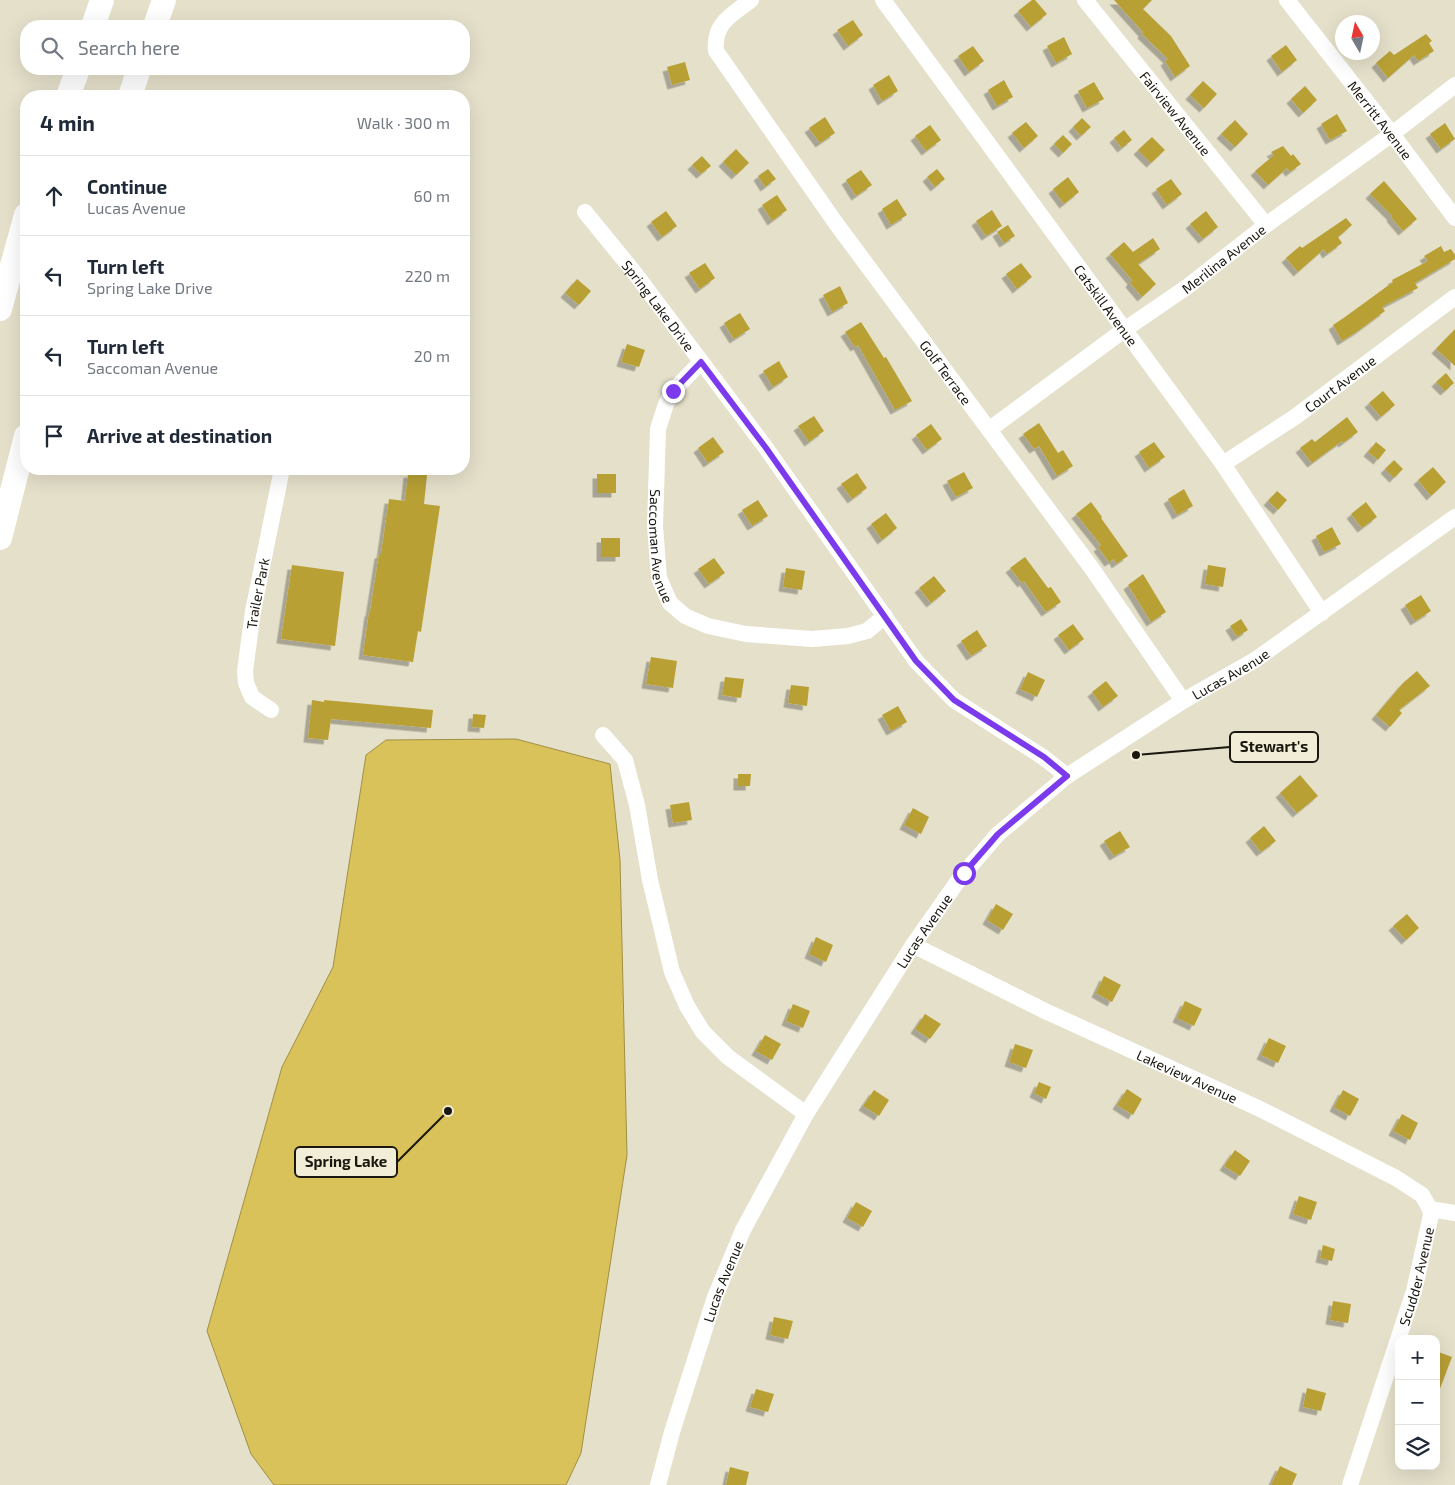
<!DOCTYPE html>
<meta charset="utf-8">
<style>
body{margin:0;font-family:"Exo 2",sans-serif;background:#f6f6f7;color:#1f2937}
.controls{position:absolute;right:15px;bottom:15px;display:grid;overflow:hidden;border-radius:10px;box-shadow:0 5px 20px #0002}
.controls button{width:45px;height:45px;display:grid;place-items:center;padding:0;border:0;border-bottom:1px solid #e0e1e3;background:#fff;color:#1f2937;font:25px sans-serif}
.compass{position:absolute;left:1335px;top:15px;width:45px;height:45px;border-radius:50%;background:#fff;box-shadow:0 5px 20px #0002;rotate:351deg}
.stop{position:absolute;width:15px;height:15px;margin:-11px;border:4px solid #7c3aed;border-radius:50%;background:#fff}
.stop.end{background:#7c3aed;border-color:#fff;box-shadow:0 1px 5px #0008}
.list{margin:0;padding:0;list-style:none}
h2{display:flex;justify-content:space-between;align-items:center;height:65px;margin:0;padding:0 20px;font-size:21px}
h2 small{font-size:16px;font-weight:400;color:#747a83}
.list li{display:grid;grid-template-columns:32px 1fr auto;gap:15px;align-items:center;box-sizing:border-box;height:80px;padding:0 20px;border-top:1px solid #e0e1e3}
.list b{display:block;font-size:19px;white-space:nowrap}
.list p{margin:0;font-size:16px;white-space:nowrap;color:#747a83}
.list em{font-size:16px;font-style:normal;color:#747a83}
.icon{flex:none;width:28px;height:28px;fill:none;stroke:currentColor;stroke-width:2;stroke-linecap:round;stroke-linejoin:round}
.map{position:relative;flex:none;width:1455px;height:1485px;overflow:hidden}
.search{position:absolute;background:#fff;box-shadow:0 5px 20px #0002;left:20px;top:20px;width:450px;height:55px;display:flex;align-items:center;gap:12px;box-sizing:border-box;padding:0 18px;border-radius:20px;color:#747a83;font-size:19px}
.panel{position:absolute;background:#fff;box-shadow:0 5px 20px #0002;left:20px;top:90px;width:450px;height:385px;border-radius:20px}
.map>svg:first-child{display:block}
</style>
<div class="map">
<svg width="1455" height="1485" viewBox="0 0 1455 1485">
<defs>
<filter id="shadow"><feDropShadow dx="-4.5" dy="4.5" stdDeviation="0" flood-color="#0004"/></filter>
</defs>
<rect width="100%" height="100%" fill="#e5e0ca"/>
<!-- water -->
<path fill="#dac25b" stroke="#a08f44" d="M 516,739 L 610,764 L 620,860 L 627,1155 L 581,1453 L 566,1485 L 274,1485 L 251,1454 L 207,1331 L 282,1067 L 333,967 L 366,755 L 386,740 Z"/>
<!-- building -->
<path fill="#b8a035" filter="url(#shadow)" d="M 1032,0 L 1035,0 L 1047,14 L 1031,27 L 1018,11 Z
M 1114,0 L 1152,0 L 1143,9 L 1171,36 L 1190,66 L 1175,77 L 1165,61 L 1168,59 L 1142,34 L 1143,32 Z
M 853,20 L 863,35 L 848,46 L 837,30 Z
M 1426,34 L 1432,41 L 1429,43 L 1434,51 L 1418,61 L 1414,55 L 1388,78 L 1376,63 L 1390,51 L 1394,55 Z
M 1064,37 L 1072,54 L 1056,63 L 1047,46 Z
M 1286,45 L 1297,60 L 1282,72 L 1271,56 Z
M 973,46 L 984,61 L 969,72 L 958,56 Z
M 685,62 L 690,80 L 672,85 L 667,67 Z
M 889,75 L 898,91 L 882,101 L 873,85 Z
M 1004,80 L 1013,97 L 997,106 L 988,90 Z
M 1203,81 L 1217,94 L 1204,108 L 1190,95 Z
M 1094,82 L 1104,99 L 1087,108 L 1078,91 Z
M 1305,86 L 1317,100 L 1303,113 L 1291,99 Z
M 1337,114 L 1347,131 L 1330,140 L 1321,124 Z
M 825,117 L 835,133 L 820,143 L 809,128 Z
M 1082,118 L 1091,127 L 1081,136 L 1073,127 Z
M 1235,120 L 1248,134 L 1235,147 L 1221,134 Z
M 1026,122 L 1038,136 L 1024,148 L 1012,133 Z
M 1445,123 L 1455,139 L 1441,149 L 1430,134 Z
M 930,125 L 941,140 L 926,151 L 915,136 Z
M 1124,130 L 1132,140 L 1122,148 L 1114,138 Z
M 1063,135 L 1072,144 L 1063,153 L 1054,144 Z
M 1152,137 L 1165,150 L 1151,163 L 1138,150 Z
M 1283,146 L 1291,156 L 1293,154 L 1301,164 L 1290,172 L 1287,168 L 1268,185 L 1255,171 L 1274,155 L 1271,152 Z
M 736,149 L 749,163 L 736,175 L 723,162 Z
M 702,156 L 711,166 L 701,174 L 692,165 Z
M 768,169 L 776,179 L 765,187 L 758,176 Z
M 937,169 L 945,179 L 935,187 L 927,177 Z
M 861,170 L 872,185 L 856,196 L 846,180 Z
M 1068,177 L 1079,192 L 1064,204 L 1053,189 Z
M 1171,179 L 1182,194 L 1167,205 L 1156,189 Z
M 1384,181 L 1417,219 L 1403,231 L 1391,217 L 1392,216 L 1370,194 Z
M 777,195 L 787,210 L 772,221 L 762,205 Z
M 897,199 L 907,215 L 891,225 L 882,209 Z
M 992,210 L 1002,226 L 986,236 L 976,221 Z
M 666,211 L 677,226 L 662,237 L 651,222 Z
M 1206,211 L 1218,227 L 1203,239 L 1190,224 Z
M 1346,218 L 1352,225 L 1338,237 L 1342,243 L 1327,254 L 1324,249 L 1298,272 L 1286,258 L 1300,246 L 1302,248 Z
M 1008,225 L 1015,236 L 1004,243 L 997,232 Z
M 1153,238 L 1160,249 L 1138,264 L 1156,284 L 1142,297 L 1130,283 L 1132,280 L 1110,254 L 1124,242 L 1133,252 Z
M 1441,246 L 1444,252 L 1451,249 L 1455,255 L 1455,259 L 1415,283 L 1418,288 L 1382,307 L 1385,311 L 1358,331 L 1342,341 L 1333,325 L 1345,317 L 1393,282 L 1392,280 L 1428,261 L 1424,256 Z
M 705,263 L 715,278 L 700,289 L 689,273 Z
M 1021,263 L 1032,277 L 1017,289 L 1006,274 Z
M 577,279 L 591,291 L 579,305 L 565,293 Z
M 840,286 L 848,303 L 832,312 L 823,295 Z
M 740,313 L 750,329 L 734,339 L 724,323 Z
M 861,322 L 884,358 L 886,357 L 912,401 L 895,410 L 858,345 L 855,347 L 845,332 Z
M 1455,329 L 1455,366 L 1436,349 Z
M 627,344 L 645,350 L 639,367 L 621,362 Z
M 779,361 L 788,377 L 773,387 L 763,371 Z
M 1446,373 L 1454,383 L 1445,391 L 1436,382 Z
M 1383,391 L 1395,405 L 1381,417 L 1369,403 Z
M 814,416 L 824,431 L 809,442 L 798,426 Z
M 1347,417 L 1358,432 L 1343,443 L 1342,441 L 1312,463 L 1300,448 L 1312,439 L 1315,442 Z
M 1039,423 L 1058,453 L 1063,450 L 1073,466 L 1057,476 L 1039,446 L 1034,449 L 1023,434 Z
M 931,424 L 942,439 L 927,450 L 916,435 Z
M 713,437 L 724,452 L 708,463 L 698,448 Z
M 1154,442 L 1165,457 L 1149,468 L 1139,452 Z
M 1376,442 L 1386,450 L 1378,460 L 1368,452 Z
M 1394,460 L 1403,469 L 1394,478 L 1385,469 Z
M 1433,467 L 1446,482 L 1431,496 L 1418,480 Z
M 964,472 L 973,488 L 956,497 L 947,481 Z
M 408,473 L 427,475 L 424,504 L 440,506 L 421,632 L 418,631 L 413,662 L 363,655 L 369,612 L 370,612 L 379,554 L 381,554 L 389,499 L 405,501 Z
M 857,473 L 867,488 L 852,499 L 841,484 Z
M 597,474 L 616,474 L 616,493 L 597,493 Z
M 1184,489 L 1193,506 L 1177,515 L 1168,499 Z
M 1277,491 L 1287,500 L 1278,510 L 1268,501 Z
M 758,500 L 768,516 L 752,526 L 742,510 Z
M 1091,502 L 1102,517 L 1101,518 L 1128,556 L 1116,564 L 1114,559 L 1109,562 L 1098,547 L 1101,545 L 1076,514 Z
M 1366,502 L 1377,517 L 1362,528 L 1351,514 Z
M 886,513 L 897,528 L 882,540 L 871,524 Z
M 1332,527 L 1341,544 L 1324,552 L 1316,536 Z
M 601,538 L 620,538 L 620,557 L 601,557 Z
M 1025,557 L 1048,588 L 1051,587 L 1061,602 L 1046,612 L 1024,581 L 1022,583 L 1010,568 Z
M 714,558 L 725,573 L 709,584 L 698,569 Z
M 292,565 L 344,572 L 335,646 L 281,639 Z
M 1208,565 L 1226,568 L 1223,587 L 1205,584 Z
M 786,568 L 805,571 L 802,590 L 783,587 Z
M 1143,574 L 1166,612 L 1151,622 L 1128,585 Z
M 934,576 L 946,591 L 931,603 L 919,588 Z
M 1421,595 L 1431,611 L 1415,621 L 1405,605 Z
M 1241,619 L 1248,630 L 1237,637 L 1230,626 Z
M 1073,624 L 1084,639 L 1069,650 L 1058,635 Z
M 977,630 L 987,646 L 971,656 L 961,641 Z
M 651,657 L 677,661 L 673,688 L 646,684 Z
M 1417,671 L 1430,686 L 1399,710 L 1402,713 L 1390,727 L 1376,715 L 1403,683 Z
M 1028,672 L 1045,680 L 1037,697 L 1020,689 Z
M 725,677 L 744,679 L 741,698 L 722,695 Z
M 1106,681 L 1118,696 L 1103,707 L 1092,692 Z
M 791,685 L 809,687 L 807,706 L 788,703 Z
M 312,700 L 324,702 L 324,700 L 433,710 L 431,728 L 331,719 L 328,740 L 308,738 Z
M 898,706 L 907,722 L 891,731 L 882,715 Z
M 473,714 L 486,715 L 484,728 L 472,727 Z
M 738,774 L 751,774 L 750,786 L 738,786 Z
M 1300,775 L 1318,796 L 1297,813 L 1280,793 Z
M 689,802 L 692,820 L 673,823 L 670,805 Z
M 913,808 L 929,817 L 921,834 L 904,825 Z
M 1264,826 L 1276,841 L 1261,852 L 1250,838 Z
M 1120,831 L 1130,847 L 1114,856 L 1104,841 Z
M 996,904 L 1013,914 L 1003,930 L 987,920 Z
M 1407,914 L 1419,928 L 1406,940 L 1393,926 Z
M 816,937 L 833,945 L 826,962 L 809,954 Z
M 1104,976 L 1121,985 L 1112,1002 L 1096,993 Z
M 1185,1001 L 1202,1009 L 1194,1026 L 1177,1018 Z
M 793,1004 L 810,1011 L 803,1028 L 786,1021 Z
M 925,1014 L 941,1024 L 930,1039 L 915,1029 Z
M 765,1035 L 781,1044 L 772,1060 L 756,1051 Z
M 1269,1038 L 1286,1046 L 1278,1063 L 1261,1055 Z
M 1015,1044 L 1033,1050 L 1026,1068 L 1009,1062 Z
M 1039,1082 L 1051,1087 L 1046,1099 L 1034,1093 Z
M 1127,1089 L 1142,1099 L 1133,1115 L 1117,1105 Z
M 874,1090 L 889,1100 L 879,1116 L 863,1106 Z
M 1343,1090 L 1359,1099 L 1350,1116 L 1334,1107 Z
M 1402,1114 L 1418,1123 L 1410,1140 L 1393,1131 Z
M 1235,1150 L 1250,1161 L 1240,1176 L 1224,1166 Z
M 1299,1196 L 1317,1202 L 1311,1220 L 1293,1214 Z
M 856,1202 L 872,1211 L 863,1227 L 847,1218 Z
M 1323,1245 L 1335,1249 L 1332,1261 L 1320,1258 Z
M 1333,1301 L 1351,1304 L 1348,1323 L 1330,1320 Z
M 774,1317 L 793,1321 L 788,1339 L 770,1335 Z
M 1436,1351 L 1452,1357 L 1438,1394 L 1436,1394 Z
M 1307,1388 L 1326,1393 L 1321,1411 L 1303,1407 Z
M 756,1389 L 774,1394 L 768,1412 L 750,1407 Z
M 1280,1466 L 1297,1474 L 1292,1485 L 1271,1485 Z
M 730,1467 L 749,1472 L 746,1485 L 726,1485 Z"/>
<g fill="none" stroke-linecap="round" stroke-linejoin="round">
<!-- minor -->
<g stroke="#fff" stroke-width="16">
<path id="s1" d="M 751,0 C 732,15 713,23 716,51 L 835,222 L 1093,570 L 1183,701"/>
<path id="s2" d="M 883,0 L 1223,464 L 1322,613"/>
<path id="s3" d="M 1085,0 L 1266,225"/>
<path id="s4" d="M 1287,0 L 1392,134 L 1455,218"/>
<path id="s5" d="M 585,212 L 634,272 L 766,448 L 916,661 L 954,700 L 1043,757 L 1067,776"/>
<path id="s6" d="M 701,362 L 673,391 L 666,404 L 658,429 L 655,526 L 659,578 L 670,603 L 685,616 L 708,626 L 746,634 L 812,639 L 848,636 L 867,631 L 885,616"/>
<path id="s7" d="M 990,429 L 1124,330 L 1187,287 L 1266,225 L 1392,134 L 1455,85"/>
<path id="s8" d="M 1223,464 L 1295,417 L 1455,297"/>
<path id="s9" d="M 271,710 L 252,697 L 246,683 L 245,671 L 253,611 L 282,469"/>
<path d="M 603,735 L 625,760 L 637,805 L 650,880 L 672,972 L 687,1006 L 703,1032 L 728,1057 L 806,1114"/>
<path id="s10" d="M 913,945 L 1045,1011 L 1258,1108 L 1396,1178 L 1422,1195 L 1430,1209 L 1455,1213"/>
<path id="s11" d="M 658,1485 L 672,1432 L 715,1297 L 743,1230 L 806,1114 L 913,945 L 960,878 L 998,834 L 1067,776 L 1183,701 L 1255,660 L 1455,517"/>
<path id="s12" d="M 1350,1485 L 1414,1291 L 1431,1215 L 1430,1209"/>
</g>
<!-- highway -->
<path stroke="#fff" stroke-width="24" d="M 93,26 L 102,0
M 155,26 L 164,0
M 68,96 L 78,69
M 130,96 L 139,69
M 0,309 L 26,215
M 0,538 L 26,436"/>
</g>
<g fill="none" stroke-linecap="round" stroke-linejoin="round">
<!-- route -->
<path stroke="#7c3aed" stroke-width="6" d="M 673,391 L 701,362 L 766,448 L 916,661 L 954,700 L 1044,757 L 1067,776 L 998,834 L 964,873"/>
</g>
<g text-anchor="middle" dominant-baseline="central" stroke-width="4.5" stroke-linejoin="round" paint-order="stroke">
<!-- street labels -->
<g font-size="14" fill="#19170f" stroke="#f2edd7">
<text stroke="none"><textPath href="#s3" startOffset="145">Fairview Avenue</textPath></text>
<text stroke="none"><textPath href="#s4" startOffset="152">Merritt Avenue</textPath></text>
<text stroke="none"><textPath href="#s7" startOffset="289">Merilina Avenue</textPath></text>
<text stroke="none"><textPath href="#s2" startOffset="378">Catskill Avenue</textPath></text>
<text stroke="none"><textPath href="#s5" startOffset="119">Spring Lake Drive</textPath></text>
<text stroke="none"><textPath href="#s1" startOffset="461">Golf Terrace</textPath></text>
<text stroke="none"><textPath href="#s8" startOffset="142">Court Avenue</textPath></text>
<text stroke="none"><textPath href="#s6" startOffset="199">Saccoman Avenue</textPath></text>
<text stroke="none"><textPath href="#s9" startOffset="129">Trailer Park</textPath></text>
<text stroke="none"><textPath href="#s11" startOffset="1024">Lucas Avenue</textPath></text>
<text stroke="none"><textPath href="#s11" startOffset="619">Lucas Avenue</textPath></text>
<text stroke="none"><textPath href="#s10" startOffset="304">Lakeview Avenue</textPath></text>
<text stroke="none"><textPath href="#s12" startOffset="219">Scudder Avenue</textPath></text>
<text stroke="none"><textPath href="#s11" startOffset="214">Lucas Avenue</textPath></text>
</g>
</g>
<!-- callouts -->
<path fill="none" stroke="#19170f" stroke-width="2" d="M1136 755L1230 747M448 1111L397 1162"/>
<g fill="#19170f" stroke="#f2edd7" stroke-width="2">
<circle cx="1136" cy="755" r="5"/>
<circle cx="448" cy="1111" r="5"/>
</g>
<g fill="#f2edd7" stroke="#19170f" stroke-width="2">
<rect x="1230" y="732" width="88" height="30" rx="5"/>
<rect x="295" y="1147" width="102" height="30" rx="5"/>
</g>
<g font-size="15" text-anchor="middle" font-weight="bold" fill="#19170f">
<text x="1274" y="752">Stewart's</text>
<text x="346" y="1167">Spring Lake</text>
</g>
</svg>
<div class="controls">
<button>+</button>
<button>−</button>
<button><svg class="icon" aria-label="layers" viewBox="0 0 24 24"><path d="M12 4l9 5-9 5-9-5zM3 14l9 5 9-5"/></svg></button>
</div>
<svg class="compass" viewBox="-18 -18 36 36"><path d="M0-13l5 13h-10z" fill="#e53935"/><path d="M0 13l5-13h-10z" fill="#747a83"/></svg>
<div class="stop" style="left:964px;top:873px"></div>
<div class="stop end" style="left:673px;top:391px"></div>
<div class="search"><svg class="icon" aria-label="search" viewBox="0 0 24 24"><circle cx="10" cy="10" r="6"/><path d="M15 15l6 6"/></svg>Search here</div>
<section class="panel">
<h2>4 min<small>Walk · 300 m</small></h2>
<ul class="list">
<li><svg class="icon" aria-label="ahead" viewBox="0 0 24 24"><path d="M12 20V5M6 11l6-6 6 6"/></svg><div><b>Continue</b><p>Lucas Avenue</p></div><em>60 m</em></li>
<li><svg class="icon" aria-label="left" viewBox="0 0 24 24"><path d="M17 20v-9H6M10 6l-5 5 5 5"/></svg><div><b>Turn left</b><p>Spring Lake Drive</p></div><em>220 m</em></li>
<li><svg class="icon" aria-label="left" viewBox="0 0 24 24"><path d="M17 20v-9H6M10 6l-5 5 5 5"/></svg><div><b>Turn left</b><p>Saccoman Avenue</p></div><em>20 m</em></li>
<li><svg class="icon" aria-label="arrive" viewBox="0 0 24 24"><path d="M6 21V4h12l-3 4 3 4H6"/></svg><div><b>Arrive at destination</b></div></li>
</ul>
</section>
</div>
